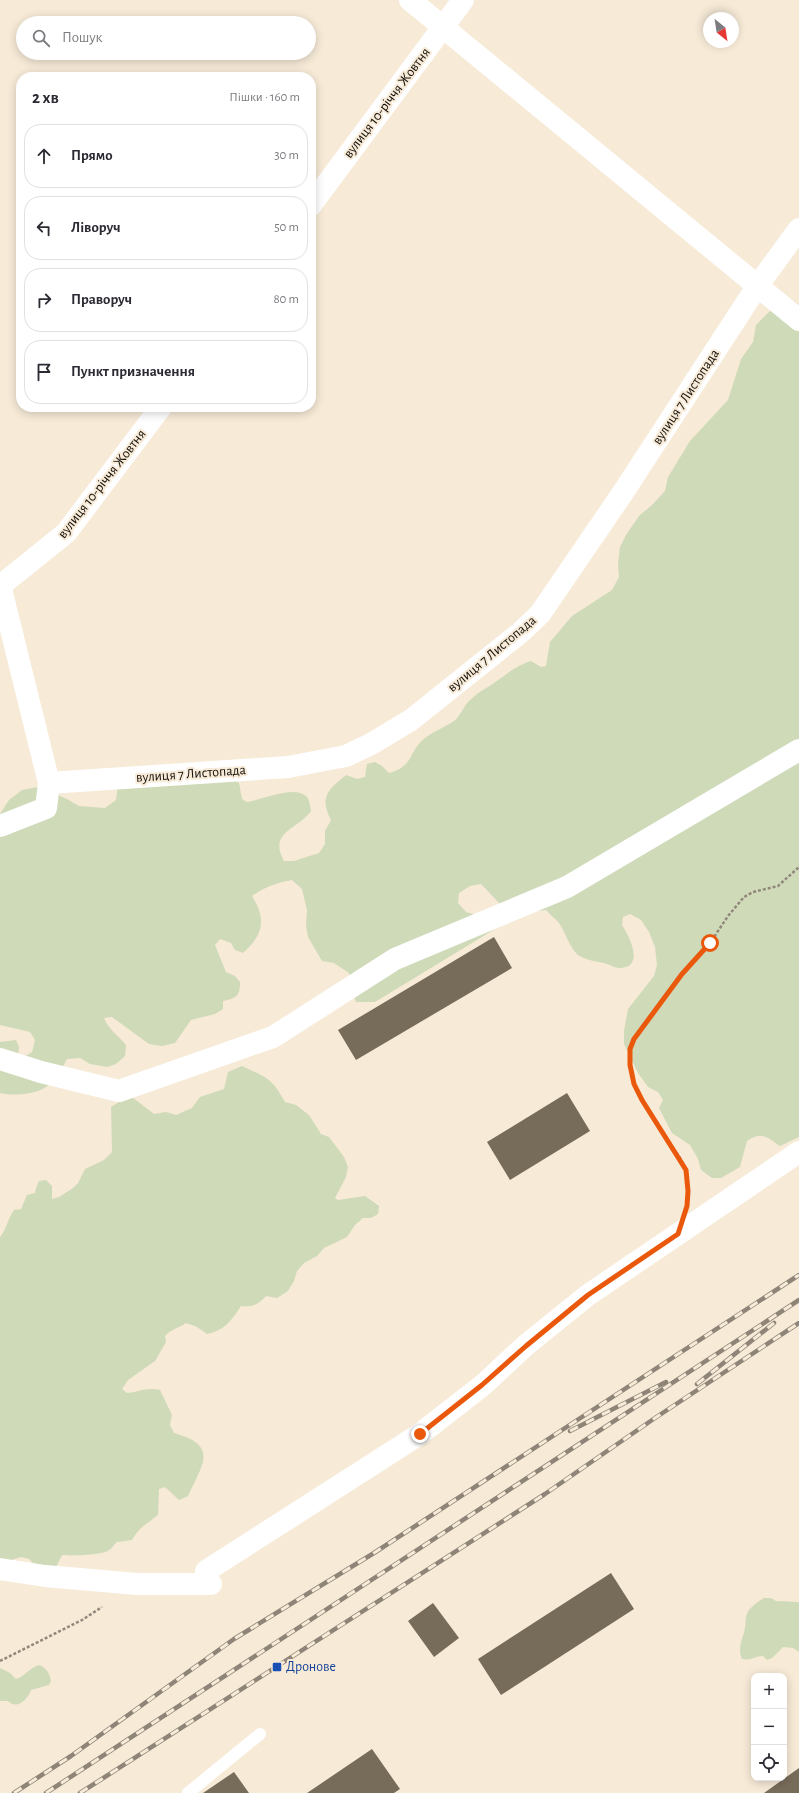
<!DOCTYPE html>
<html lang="uk">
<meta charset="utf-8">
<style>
body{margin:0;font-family:"Alegreya Sans",sans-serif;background:#f2f2f3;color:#2b2b33}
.controls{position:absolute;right:12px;bottom:12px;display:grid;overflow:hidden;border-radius:8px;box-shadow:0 2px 10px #0003}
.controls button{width:36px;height:36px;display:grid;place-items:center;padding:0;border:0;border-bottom:1px solid #e1e1e2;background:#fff;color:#2b2b33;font:20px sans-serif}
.compass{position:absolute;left:703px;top:12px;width:36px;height:36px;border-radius:50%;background:#fff;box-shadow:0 2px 10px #0003;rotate:150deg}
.stop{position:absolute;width:12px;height:12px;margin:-9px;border:3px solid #ea580c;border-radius:50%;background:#fff}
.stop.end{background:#ea580c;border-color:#fff;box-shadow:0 1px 4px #0008}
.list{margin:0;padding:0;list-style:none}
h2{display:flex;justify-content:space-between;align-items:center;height:52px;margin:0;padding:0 16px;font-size:17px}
h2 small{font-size:13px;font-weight:400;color:#7c7c81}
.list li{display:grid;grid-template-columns:26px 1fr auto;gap:12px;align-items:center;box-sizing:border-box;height:64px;margin:0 8px 8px;padding:0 8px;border:1px solid #e1e1e2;border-radius:16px}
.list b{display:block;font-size:15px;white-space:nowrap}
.list em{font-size:13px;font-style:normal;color:#7c7c81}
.icon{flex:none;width:22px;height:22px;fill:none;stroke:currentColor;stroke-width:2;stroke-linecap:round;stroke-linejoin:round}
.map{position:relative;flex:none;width:799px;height:1793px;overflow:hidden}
.search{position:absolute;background:#fff;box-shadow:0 2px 10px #0003;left:16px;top:16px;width:300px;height:44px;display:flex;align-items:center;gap:10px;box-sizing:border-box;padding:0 14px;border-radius:22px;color:#7c7c81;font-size:15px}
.panel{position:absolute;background:#fff;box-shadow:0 2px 10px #0003;left:16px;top:72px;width:300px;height:340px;border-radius:16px}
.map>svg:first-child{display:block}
</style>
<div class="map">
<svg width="799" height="1793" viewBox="0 0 799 1793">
<rect width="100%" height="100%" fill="#f7ead7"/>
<!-- green -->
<path fill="#cfdab9" d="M 770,311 L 778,313 L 799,327 L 799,1137 L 780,1146 C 767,1137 762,1131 747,1141 L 740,1167 L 721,1178 L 712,1178 L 701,1170 L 698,1159 L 690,1145 L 672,1133 L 659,1108 L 663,1100 L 658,1092 L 648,1087 L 638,1073 L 624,1044 L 624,1031 L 628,1009 L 654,976 L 657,965 L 655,947 L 649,932 L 641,920 L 630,914 L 623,917 L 622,925 C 629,936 646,968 619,968 C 615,968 611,965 607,964 C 598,961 587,961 578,955 C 569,947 566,933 559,923 C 556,919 550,915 546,910 L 536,911 L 501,905 L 481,884 L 470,886 L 459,893 L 458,903 L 466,912 L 495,920 L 495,929 L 375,1002 L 356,1002 L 351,988 L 349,973 L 334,963 L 322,961 L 308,937 L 306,926 L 307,910 L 302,889 L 292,880 C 276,883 265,887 252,896 C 267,920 263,935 243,953 L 235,950 L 231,943 L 220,939 L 215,945 L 226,972 L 235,976 L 240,982 C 240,996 237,998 223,1001 L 223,1009 L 215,1014 L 191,1020 L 175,1043 L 162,1046 L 149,1044 L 112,1017 L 104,1018 C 108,1029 119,1036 126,1045 L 125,1056 L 116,1064 L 107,1067 L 90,1064 L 80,1058 L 67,1059 C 62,1068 56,1082 46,1087 C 34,1095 14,1096 0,1093 L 0,1042 L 16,1040 L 19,1047 L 18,1056 L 22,1058 L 32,1052 L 35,1040 L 30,1032 L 0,1025 L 0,814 L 9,800 L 22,790 L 38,787 L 67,799 L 79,806 L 105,808 L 116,800 L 118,785 L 232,778 L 239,783 L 242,799 L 247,802 C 261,800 294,785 306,796 C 310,800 310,806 311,811 C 297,830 268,832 284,861 L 294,861 L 319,853 L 325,844 L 325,831 L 331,820 C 319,796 328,790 346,775 L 357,779 L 365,777 L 367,764 L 375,762 L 382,766 L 389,773 C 415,766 408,751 425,738 C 434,731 445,727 454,721 C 461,715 463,707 469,701 C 477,693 485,689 494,683 C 508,674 513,667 531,661 L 541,667 L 546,666 L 550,642 L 572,616 L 612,590 L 619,577 L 618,564 L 620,547 L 626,535 L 639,516 L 652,505 L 665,491 L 668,477 L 690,441 L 728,400 L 741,359 L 753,342 L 756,325 Z
M 242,1066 C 267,1078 271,1077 285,1102 L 296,1105 L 309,1115 L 321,1134 L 329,1137 L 344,1157 L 348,1167 L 346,1177 L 335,1198 L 338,1200 L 365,1196 L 379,1206 L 378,1214 L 371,1218 L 363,1218 L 355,1225 L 347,1237 L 324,1248 L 317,1256 L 304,1263 L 297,1271 L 294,1281 L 288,1291 L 277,1298 L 266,1296 C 258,1305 252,1307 241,1306 C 232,1320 224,1331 207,1334 L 197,1327 L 186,1323 C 179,1328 171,1329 165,1336 L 166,1342 L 155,1361 L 128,1380 L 122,1389 L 127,1393 C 142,1392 143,1387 160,1390 L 172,1415 L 170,1425 L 174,1433 C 220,1446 202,1464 188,1496 L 179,1500 L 165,1487 L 159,1489 L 158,1515 C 146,1525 140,1526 132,1540 L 117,1542 C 113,1546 110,1551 105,1552 C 97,1555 70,1556 62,1555 L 56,1567 L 35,1565 L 29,1559 L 21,1557 L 5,1562 L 0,1558 L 0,1237 C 7,1229 8,1218 14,1210 L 21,1209 L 27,1195 L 35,1193 L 36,1188 L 39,1181 L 46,1180 L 52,1186 L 52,1199 L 59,1197 L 73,1188 L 78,1183 L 85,1169 L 104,1160 L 112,1152 L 111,1107 L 122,1100 L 132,1097 L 154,1114 L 166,1112 L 176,1115 L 192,1108 L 200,1097 L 224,1089 L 228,1072 Z
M 764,1598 L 771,1598 L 776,1601 L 799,1602 L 799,1652 L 793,1648 L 783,1647 L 772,1658 L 767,1660 L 763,1656 C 755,1656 751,1661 742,1659 C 737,1647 743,1639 745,1628 C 746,1622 745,1615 749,1610 C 753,1605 759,1601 764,1598 Z
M 40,1665 C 47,1669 49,1672 51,1681 L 49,1685 L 31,1690 C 27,1700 17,1710 8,1701 L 0,1701 L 0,1668 L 10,1673 L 16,1679 C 26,1676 28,1668 40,1665 Z"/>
<!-- building -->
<path fill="#776b5a" d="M 494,937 L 512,968 L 356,1060 L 338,1030 Z
M 567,1093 L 590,1131 L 510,1180 L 487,1142 Z
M 611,1573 L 634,1609 L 501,1695 L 478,1659 Z
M 433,1603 L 459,1638 L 434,1657 L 408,1621 Z
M 372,1749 L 400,1789 L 394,1793 L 307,1793 Z
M 799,1768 L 799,1793 L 764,1793 Z
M 234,1772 L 249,1793 L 203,1793 Z"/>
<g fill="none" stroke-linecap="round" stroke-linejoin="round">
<!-- path -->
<path stroke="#91887b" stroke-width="2.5" stroke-dasharray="3 2" stroke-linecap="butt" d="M 688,1198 C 689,1189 688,1179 686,1171 C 683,1161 676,1152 670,1144 C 650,1114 619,1078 634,1039 L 682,973 L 710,943 L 728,916 L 744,897 L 753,892 L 778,886 L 799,867
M 0,1661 L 82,1620 L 102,1607"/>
<!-- lane -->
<path stroke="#fff" stroke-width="12" d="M 188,1793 L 260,1734"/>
<!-- street -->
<path stroke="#fff" stroke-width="22" d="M 410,0 L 799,320
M 311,205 L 463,0
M 0,585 L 49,783 L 46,808 L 0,826
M 0,586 L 66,533 L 161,407
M 49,783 L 288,767 L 346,756 L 371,744 L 411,720 L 521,632 L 540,614 L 624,491 L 758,285 L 799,229
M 0,1059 L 41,1072 L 119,1091 L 273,1037 L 395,959 L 567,887 L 799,750
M 0,1569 L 45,1576 L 137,1584 L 211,1584
M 206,1571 L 420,1434 L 483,1385 L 526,1345 L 588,1295 L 799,1152"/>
<defs>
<path id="rail" d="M 697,1384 L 774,1323
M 570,1431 L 666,1382
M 14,1793 L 71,1756 L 234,1639 L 374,1553 L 799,1275
M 46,1793 L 799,1300
M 80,1793 L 545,1494 L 655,1418 L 799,1323"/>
</defs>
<!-- rail casing -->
<use href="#rail" stroke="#8e8578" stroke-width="4.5"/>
<!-- rail -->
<use href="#rail" stroke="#f7ead7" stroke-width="3" stroke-dasharray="9" stroke-linecap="butt"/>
</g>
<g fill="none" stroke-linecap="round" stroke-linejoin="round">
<!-- route -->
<path stroke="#ea580c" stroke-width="5" d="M 420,1434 L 482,1385 L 526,1346 L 588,1295 L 678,1234 L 687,1206 L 688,1191 L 686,1170 L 642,1100 L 634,1084 L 630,1065 L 630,1049 L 634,1039 L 682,974 L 710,943"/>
</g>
<!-- markers -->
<rect fill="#1a4fb4" stroke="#f7ead7" stroke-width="1.5" x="272" y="1662" width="10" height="10" rx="2"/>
<g text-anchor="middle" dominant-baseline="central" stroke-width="4" stroke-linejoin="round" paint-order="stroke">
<!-- street labels -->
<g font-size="14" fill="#130e08" stroke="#f7ead7">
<text transform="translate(387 103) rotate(-53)">вулиця 10-річчя Жовтня</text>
<text transform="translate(686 397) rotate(-57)">вулиця 7 Листопада</text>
<text transform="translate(102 484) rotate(-52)">вулиця 10-річчя Жовтня</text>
<text transform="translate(492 654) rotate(-40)">вулиця 7 Листопада</text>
<text transform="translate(191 774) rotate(-4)">вулиця 7 Листопада</text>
</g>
<!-- transit labels -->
<g font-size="14" fill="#164399" stroke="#f7ead7" text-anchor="start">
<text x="286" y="1667">Дронове</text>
</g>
</g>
</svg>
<div class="controls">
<button>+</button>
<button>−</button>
<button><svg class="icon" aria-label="locate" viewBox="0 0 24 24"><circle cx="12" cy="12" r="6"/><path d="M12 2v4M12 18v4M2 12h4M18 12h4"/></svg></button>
</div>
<svg class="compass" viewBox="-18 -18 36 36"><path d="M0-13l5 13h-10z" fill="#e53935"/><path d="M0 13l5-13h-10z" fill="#7c7c81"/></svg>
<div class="stop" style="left:710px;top:943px"></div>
<div class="stop end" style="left:420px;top:1434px"></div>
<div class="search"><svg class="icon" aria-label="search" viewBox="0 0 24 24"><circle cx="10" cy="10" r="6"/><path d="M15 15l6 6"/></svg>Пошук</div>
<section class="panel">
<h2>2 хв<small>Пішки · 160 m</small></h2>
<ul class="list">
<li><svg class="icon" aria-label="ahead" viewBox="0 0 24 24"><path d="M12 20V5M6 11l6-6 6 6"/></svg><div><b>Прямо</b></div><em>30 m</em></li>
<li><svg class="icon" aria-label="left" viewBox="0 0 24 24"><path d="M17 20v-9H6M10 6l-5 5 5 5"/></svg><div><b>Ліворуч</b></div><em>50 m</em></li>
<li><svg class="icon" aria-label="right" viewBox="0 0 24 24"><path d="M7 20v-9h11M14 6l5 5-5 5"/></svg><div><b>Праворуч</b></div><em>80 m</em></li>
<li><svg class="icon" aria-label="arrive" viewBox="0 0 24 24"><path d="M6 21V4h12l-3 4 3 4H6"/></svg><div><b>Пункт призначення</b></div></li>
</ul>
</section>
</div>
